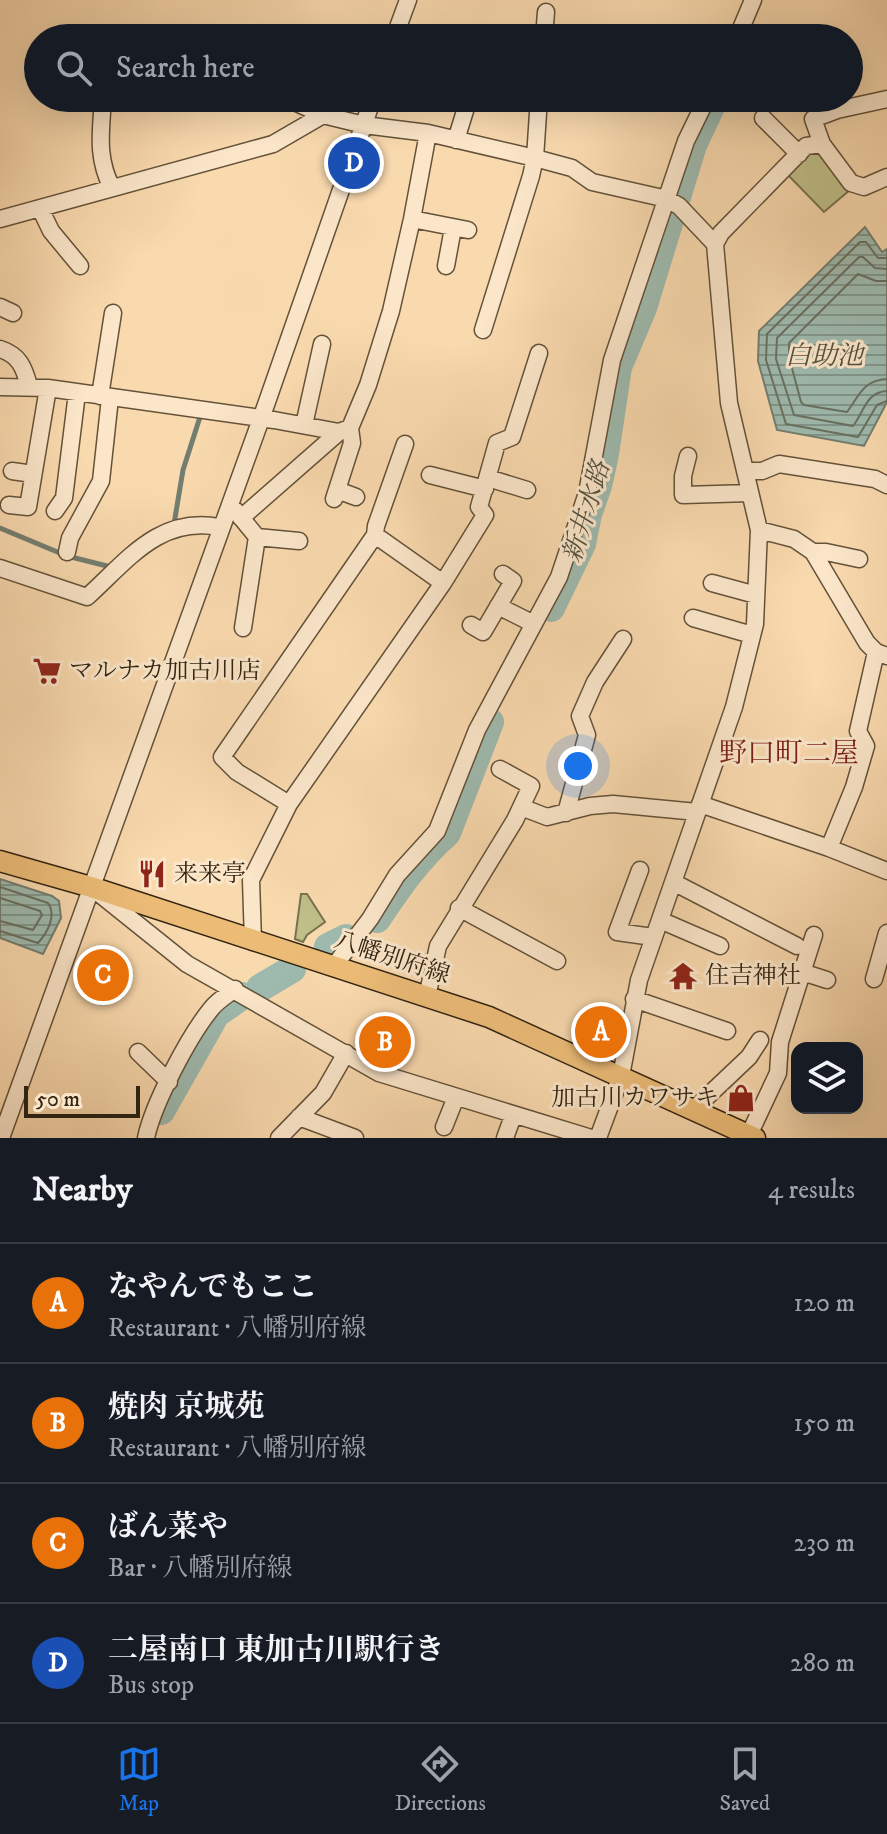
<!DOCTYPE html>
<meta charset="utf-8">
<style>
body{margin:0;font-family:"IM FELL DW Pica","Noto Serif JP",serif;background:#242831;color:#f1f3f6}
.controls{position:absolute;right:24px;bottom:24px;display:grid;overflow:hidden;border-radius:16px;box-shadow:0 8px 32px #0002}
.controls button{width:72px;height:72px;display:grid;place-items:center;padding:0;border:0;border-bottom:2px solid #363941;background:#171b24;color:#f1f3f6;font:40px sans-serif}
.scale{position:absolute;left:24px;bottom:20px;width:116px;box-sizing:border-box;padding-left:8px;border:4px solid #322512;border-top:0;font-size:22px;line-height:28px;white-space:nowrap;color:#322512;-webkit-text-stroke:6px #fbe6ca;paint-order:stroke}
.you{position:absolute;left:578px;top:766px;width:28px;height:28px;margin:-20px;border:6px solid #fff;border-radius:50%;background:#1a73e8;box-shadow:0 0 0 12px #1a73e833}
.badge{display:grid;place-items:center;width:52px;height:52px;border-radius:50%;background:#1a73e8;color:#fff;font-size:26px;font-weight:700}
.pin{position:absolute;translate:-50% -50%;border:4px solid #fff;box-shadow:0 2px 8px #0006}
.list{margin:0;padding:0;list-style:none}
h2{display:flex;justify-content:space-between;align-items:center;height:104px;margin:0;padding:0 32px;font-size:34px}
h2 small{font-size:26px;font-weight:400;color:#9ea1a6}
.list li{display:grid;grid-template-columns:52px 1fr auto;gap:24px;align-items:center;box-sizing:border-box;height:120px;padding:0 32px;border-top:2px solid #363941}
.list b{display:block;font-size:30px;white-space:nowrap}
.list p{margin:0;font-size:26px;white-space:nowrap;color:#9ea1a6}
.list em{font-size:26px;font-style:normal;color:#9ea1a6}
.icon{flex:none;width:44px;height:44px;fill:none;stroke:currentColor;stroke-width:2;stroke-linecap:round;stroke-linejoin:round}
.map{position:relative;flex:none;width:887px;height:1138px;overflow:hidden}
.search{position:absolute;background:#171b24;box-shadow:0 8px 32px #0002;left:24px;right:24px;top:24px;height:88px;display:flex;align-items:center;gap:20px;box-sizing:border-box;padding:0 28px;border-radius:44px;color:#9ea1a6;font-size:30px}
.sheet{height:584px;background:#171b24}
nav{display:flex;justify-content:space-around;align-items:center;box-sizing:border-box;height:112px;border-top:2px solid #363941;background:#171b24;font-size:22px;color:#9ea1a6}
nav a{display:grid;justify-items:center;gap:4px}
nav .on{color:#1a73e8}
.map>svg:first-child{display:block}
</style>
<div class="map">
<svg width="887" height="1138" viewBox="0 0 887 1138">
<defs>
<pattern id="water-rules" width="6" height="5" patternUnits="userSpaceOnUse" patternTransform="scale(2)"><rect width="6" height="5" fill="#9ebaaf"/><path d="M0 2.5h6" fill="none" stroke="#81978d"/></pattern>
</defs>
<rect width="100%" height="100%" fill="#f9d9ae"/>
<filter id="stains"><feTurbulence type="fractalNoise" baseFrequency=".0025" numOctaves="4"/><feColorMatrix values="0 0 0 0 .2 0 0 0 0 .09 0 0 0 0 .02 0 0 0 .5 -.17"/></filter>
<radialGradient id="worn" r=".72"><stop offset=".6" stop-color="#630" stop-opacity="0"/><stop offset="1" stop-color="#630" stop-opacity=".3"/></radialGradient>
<!-- green -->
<path fill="#c0bf89" stroke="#79724e" stroke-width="2" d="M 810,150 L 824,153 L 851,189 L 824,212 L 787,174 Z
M 301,894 L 307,894 L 325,922 L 307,935 L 303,942 L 295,939 Z"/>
<!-- water -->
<path fill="url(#water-rules)" stroke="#737e70" stroke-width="2" d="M 865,227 L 882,252 L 887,249 L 887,402 L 864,446 L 777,430 L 758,361 L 759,331 Z
M 0,879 L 52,896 L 59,901 L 61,918 L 43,954 L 0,938 Z"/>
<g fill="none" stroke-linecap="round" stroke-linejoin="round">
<!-- shore -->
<path stroke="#687060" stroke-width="2" d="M 887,258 L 878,258 L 866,242 L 860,242 L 767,334 L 766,360 L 786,424 L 858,437 L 877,405 L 887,401
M 887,269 L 875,268 L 863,257 L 859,257 L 777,338 L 776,359 L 794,415 L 853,426 C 864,412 866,392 887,391
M 887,281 L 876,281 L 858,274 L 789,343 L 789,357 L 801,402 L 804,405 L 847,412 C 859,396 863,380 887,379
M 0,887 L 48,903 C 57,916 47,933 38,943 L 0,931
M 0,898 L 40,911 L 42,915 L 33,930 L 0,921"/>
<!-- stream -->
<path stroke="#737e70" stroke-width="5" d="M 174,524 L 183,470 L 200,417
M 0,528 L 67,556 L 111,567"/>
<!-- river -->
<path stroke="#9ebaaf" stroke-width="28" d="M 551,608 L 582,544 L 588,514 L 598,486 L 605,454 L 618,367 L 643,308 L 693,145 L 715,98
M 377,919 C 397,889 419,857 447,833 L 490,722
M 328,947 L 346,938
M 260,988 L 292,969
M 161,1111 L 216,1014 L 242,996"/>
<defs>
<path id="minor" d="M 394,38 L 408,0
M 544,38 L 546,12
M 737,38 L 753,0
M 103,98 C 101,132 96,157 112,188
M 286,98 L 323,115
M 763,118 L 799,154
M 456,140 L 469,98
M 822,144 L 813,119 L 837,110 L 887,99
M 40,208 L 51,231 L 80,266
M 0,219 L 273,144 L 323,115 L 364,125 L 428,133 L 535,158 L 572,168 L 592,182 L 667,199 L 679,206 L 715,244 L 729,403 L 759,530 L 755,624 L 734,707 L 639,980 L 621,1076 L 598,1138
M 412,219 L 468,230
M 715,244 L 721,233 L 806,146 L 822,144 L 851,183 L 864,187 L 887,177
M 446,266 L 453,228
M 0,307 L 13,313
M 483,330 L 531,176 L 535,158 L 539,98
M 0,349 C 19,355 24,367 29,386
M 0,387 L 48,388 L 274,420 L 339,432 L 350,428
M 100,396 L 113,313
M 304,425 L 322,344
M 688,456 L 683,476 L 683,495 L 750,493
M 12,471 L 33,474
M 745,471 L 762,471 L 779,464 L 875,479 L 887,485
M 430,475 L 485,489
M 488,478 L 527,490
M 337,490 L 356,497
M 334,499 L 352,443 L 350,428 L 368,385 L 391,311 L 412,219 L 428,133
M 9,505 L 28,507 L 48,388
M 234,509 L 257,537 L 299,541
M 55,511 L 64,498 L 77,393
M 241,518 L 339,432
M 759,530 L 794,539 L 813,552 L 867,643 L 876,652 L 887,656
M 375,535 L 443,583
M 67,552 L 70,538 L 101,481 L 110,398
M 813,552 L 826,552 L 859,559
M 0,568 L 87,597 C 128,560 159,516 219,527
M 712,583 L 756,595
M 498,606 L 534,624
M 693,618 L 752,635
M 471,625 L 483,632 L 513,581 L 503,574
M 243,628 L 257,537
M 289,804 L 237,772 L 222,757 L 375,535 L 376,526 L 405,444
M 700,804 L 829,848 L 887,871
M 521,807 L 547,817 L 590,806 L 613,804 L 697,812
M 566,813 L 587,735 L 580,716 L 595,682 L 623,639
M 829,848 L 854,787 L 866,746 L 858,731 L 876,652
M 640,870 L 617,932 L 653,937
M 673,882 L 797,946
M 96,891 L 187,964 L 379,1073 L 591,1138
M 459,908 L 557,961
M 660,920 L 720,946
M 253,942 L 251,880 L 289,804 L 443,583 L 485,515 L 479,507 L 497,443 L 512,437 L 539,353
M 334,966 L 370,919 L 397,875 L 437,831 L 477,730 L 559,577 L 587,493 L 612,360 L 686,141 L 707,98
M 802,972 L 827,980
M 874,979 L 887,933
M 427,997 L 438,946 L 515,820 L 531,786 L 500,769
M 634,999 L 727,1031
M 138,1052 L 169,1082
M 694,1109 L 749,1057 L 760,1040
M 299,1117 L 355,1138
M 444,1127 L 456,1097
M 749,1135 L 778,1073 L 780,1042 L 814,935
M 1,1138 L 261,419 L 373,98
M 146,1138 C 153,1104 189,1036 211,1009 C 217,1001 227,995 235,989
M 279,1138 L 323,1093 L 346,1053
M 505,1138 L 513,1116"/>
<path id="major" d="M 0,861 L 91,887 L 489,1017 L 755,1138"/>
</defs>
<!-- minor casing -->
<use href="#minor" stroke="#645239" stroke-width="19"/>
<!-- major casing -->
<use href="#major" stroke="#322512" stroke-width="23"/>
<!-- minor -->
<use href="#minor" stroke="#fbe6ca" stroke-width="16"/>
<!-- major -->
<use href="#major" stroke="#ecbc77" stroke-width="20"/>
</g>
<!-- icons -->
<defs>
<symbol id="supermarket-bare" viewBox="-9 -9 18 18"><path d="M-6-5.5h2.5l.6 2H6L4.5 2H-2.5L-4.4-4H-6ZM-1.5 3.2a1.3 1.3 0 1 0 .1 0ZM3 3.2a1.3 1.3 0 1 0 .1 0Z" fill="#8f2418" stroke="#fbe6ca" stroke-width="2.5" paint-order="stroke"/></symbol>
<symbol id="restaurant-bare" viewBox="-9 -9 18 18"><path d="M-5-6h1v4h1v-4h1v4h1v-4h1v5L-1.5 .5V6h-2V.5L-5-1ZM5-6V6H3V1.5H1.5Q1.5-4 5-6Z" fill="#8f2418" stroke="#fbe6ca" stroke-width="2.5" paint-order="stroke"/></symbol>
<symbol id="temple-bare" viewBox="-9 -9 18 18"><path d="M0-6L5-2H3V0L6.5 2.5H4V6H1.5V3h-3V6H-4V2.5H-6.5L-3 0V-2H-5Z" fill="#8f2418" stroke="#fbe6ca" stroke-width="2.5" paint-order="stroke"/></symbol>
<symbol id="shop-bare" viewBox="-9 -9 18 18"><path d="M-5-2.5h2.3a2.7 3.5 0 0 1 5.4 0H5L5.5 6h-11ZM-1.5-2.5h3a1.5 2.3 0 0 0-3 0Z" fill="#8f2418" stroke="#fbe6ca" stroke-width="2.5" paint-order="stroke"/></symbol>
</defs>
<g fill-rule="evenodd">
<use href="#supermarket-bare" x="27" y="651" width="40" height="40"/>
<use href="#restaurant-bare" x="132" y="854" width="40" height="40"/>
<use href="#temple-bare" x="663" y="956" width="40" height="40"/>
<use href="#shop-bare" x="721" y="1078" width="40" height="40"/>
</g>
<g text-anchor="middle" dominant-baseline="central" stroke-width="6" stroke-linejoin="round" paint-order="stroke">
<!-- poi labels -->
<g font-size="24" fill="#322512" stroke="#fbe6ca" text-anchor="start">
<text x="69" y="671">マルナカ加古川店</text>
<text x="174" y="874">来来亭</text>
<text x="705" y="976">住吉神社</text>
<text x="719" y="1098" text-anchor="end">加古川カワサキ</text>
</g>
<!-- street labels -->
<g font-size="24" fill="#322512" stroke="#fbe6ca">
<text transform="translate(392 958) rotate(18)">八幡別府線</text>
</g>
<!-- water labels -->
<g font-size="26" font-style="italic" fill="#525241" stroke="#fbe6ca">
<text x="824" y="356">白助池</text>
<text transform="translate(587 512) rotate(-73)">新井水路</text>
</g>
<!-- quarter labels -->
<g font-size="28" fill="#7a1f14" stroke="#fbe6ca">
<text x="789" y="753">野口町二屋</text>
</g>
</g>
<rect width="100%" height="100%" filter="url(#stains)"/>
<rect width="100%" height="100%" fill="url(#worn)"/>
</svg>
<div class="controls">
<button><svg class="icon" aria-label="layers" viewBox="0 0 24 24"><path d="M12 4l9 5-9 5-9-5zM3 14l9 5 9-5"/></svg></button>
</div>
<div class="scale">50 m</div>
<div class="you"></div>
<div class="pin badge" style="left:601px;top:1032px;background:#e8710a">A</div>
<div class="pin badge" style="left:385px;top:1042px;background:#e8710a">B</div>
<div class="pin badge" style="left:103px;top:975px;background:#e8710a">C</div>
<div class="pin badge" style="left:354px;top:163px;background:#1a4fb4">D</div>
<div class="search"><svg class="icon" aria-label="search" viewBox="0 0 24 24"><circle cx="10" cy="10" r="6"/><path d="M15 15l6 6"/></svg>Search here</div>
</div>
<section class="sheet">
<h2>Nearby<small>4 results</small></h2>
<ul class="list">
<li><span class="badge" style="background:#e8710a">A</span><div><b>なやんでもここ</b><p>Restaurant · 八幡別府線</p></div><em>120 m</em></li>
<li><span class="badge" style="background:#e8710a">B</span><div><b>焼肉 京城苑</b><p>Restaurant · 八幡別府線</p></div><em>150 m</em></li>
<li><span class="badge" style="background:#e8710a">C</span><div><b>ばん菜や</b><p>Bar · 八幡別府線</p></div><em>230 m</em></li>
<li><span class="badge" style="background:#1a4fb4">D</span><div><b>二屋南口 東加古川駅行き</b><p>Bus stop</p></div><em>280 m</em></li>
</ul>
</section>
<nav>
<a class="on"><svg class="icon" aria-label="map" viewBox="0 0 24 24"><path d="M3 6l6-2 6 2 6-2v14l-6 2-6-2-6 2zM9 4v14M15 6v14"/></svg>Map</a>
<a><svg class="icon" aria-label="directions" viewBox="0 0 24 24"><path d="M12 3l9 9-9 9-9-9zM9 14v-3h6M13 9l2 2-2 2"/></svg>Directions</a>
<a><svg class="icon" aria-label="saved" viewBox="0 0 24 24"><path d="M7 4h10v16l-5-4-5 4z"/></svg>Saved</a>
</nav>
